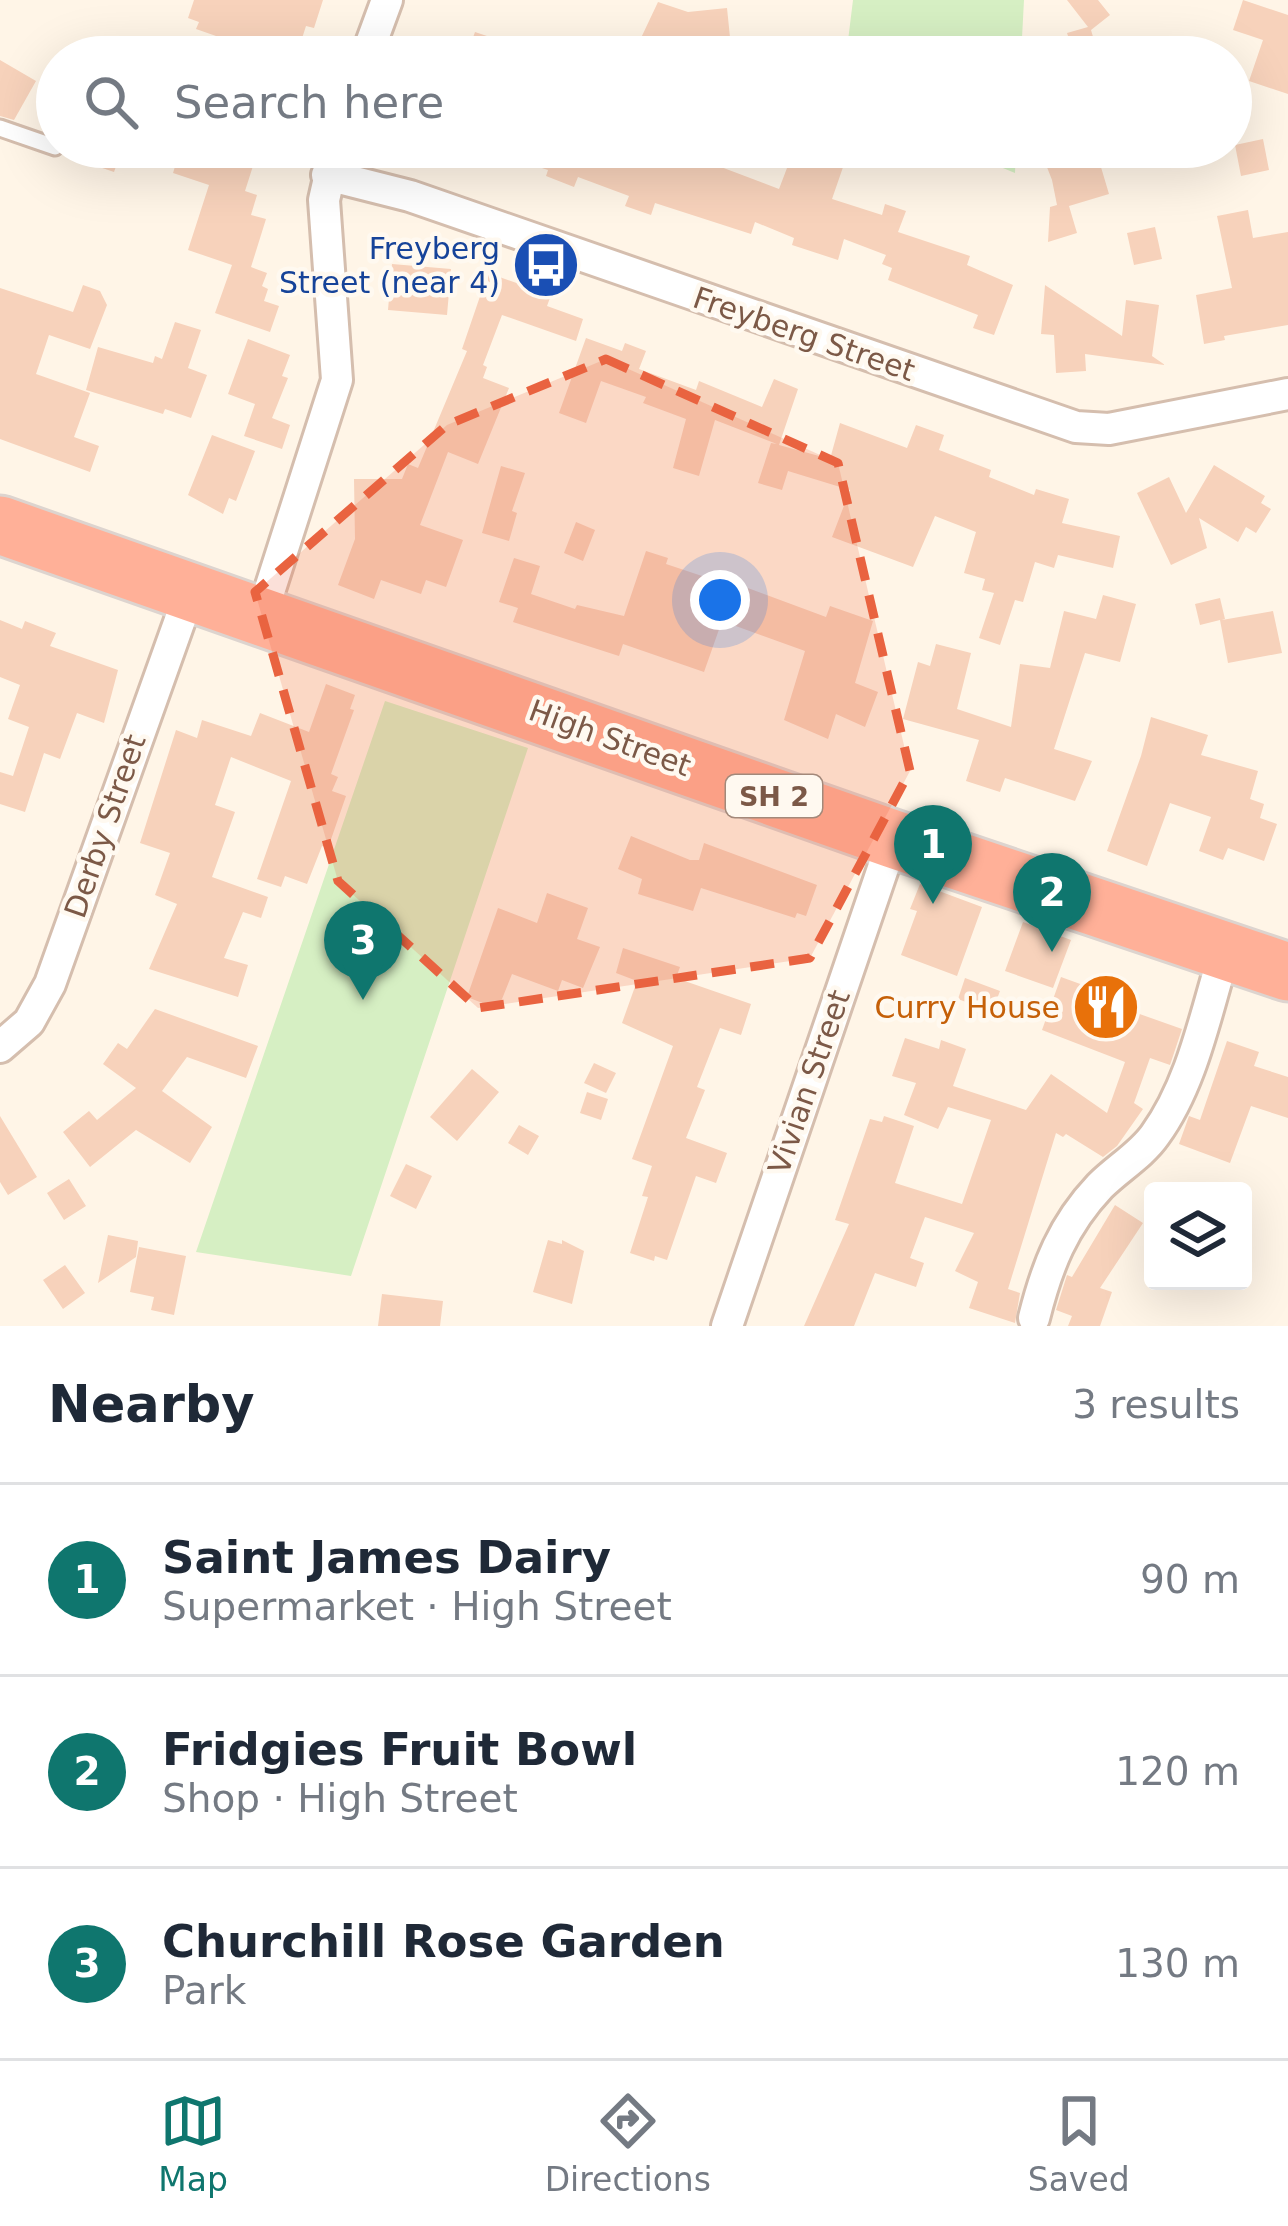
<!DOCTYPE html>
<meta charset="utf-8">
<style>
body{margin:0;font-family:"DejaVu Sans",sans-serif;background:#f2f2f3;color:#1f2937}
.controls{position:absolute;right:36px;bottom:36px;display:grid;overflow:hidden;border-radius:12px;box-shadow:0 12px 48px #0002}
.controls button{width:108px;height:108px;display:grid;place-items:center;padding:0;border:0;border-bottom:3px solid #e0e1e3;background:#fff;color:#1f2937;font:60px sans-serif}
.you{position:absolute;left:720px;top:600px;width:42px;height:42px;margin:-30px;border:9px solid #fff;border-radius:50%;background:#1a73e8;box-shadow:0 0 0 18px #1a73e833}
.badge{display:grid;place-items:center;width:78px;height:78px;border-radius:50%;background:#0f766e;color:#fff;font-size:39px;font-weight:700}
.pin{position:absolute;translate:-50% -99px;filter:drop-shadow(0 3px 6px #0008)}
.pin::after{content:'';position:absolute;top:63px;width:42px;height:36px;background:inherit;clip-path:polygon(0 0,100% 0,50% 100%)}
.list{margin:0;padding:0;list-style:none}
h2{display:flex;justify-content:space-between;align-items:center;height:156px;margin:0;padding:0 48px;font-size:51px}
h2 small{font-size:39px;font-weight:400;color:#747a83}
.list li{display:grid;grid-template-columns:78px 1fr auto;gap:36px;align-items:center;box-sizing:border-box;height:192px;padding:0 48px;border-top:3px solid #e0e1e3}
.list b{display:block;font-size:45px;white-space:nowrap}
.list p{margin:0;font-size:39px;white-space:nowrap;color:#747a83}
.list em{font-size:39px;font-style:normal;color:#747a83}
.icon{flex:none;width:66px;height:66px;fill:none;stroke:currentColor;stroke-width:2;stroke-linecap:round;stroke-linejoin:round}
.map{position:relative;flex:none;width:1288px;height:1326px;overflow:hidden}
.search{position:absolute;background:#fff;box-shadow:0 12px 48px #0002;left:36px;right:36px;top:36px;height:132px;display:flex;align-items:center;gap:30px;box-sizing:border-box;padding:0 42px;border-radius:66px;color:#747a83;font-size:45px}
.sheet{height:732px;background:#fff}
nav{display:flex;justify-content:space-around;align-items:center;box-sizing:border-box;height:168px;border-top:3px solid #e0e1e3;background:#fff;font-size:33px;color:#747a83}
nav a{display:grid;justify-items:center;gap:6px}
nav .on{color:#0f766e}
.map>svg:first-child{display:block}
</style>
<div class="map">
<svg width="1288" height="1326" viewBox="0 0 1288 1326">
<rect width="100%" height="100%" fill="#fff5e7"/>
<!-- green -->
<path fill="#d6efc3" d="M 853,0 L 1024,0 L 1021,57 L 846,57 Z
M 952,147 L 1016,147 L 1015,173 Z
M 385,701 L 528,748 L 351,1276 L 196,1252 Z"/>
<!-- building -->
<path fill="#f7d2bb" d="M 194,0 L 323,0 L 314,28 L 306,26 L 296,57 L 257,57 L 259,51 L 196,29 L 199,22 L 188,18 Z
M 1067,0 L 1098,0 L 1110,15 L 1091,30 L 1099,57 L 1075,57 L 1067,33 L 1088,27 Z
M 1243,0 L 1288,15 L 1288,94 L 1249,81 L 1263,40 L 1233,30 Z
M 658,2 L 688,12 L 727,8 L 732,57 L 632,57 Z
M 475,32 L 496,39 L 489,57 L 466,57 Z
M 0,60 L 36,81 L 14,120 L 0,116 Z
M 1263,139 L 1269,170 L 1241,176 L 1235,145 Z
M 67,147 L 123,147 L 114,172 L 64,155 Z
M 181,147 L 259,147 L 245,191 L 257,195 L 251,215 L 266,219 L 251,267 L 267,273 L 262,286 L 268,289 L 264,301 L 279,306 L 270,332 L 215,313 L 232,265 L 188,250 L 209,185 L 173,173 Z
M 491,147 L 658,147 L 693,159 L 697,147 L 728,147 L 721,167 L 779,189 L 795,147 L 822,155 L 824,147 L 850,147 L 832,199 L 882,215 L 885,204 L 906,211 L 898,232 L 970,256 L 967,265 L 1013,285 L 994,335 L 973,328 L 978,315 L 888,280 L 892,268 L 882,264 L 886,255 L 844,239 L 838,260 L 792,245 L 794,238 L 755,222 L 751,234 L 655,203 L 651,215 L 625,206 L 629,196 L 578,177 L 574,187 L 546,176 L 548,170 L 490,151 Z
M 1056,147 L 1095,147 L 1109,194 L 1069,206 L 1077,233 L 1048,242 L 1050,207 L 1057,205 L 1052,180 L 1041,152 Z
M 1248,210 L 1253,238 L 1288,232 L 1288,325 L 1224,336 L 1225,340 L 1204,344 L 1196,295 L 1232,288 L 1217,216 Z
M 1155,227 L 1162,259 L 1134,265 L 1127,233 Z
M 392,264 L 451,269 L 447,315 L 388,310 Z
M 488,273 L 551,295 L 547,306 L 583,319 L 576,341 L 502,315 L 483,365 L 487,367 L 483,378 L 509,388 L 478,464 L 448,452 L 420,525 L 463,540 L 446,587 L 426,580 L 421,594 L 381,580 L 374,599 L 338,585 L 355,539 L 354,479 L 402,479 L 408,464 L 418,468 L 467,351 L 462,349 Z
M 83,285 L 100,291 L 107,305 L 90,349 L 49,335 L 36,374 L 90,393 L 74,437 L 99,446 L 90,472 L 0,439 L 0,288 L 73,312 Z
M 1045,285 L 1122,336 L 1126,300 L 1159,305 L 1152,356 L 1165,365 L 1085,354 L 1086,371 L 1056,373 L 1054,335 L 1041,334 Z
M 175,322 L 201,330 L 188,368 L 207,375 L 191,418 L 165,409 L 163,414 L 86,390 L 98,347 L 153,363 L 155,356 L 162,359 Z
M 586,338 L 622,351 L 625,343 L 646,351 L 639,369 L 696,390 L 699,381 L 762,407 L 774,379 L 798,389 L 779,445 L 830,459 L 840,423 L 907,448 L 916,425 L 944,435 L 939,450 L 991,470 L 989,477 L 1034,495 L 1036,489 L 1069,499 L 1062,523 L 1120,536 L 1113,568 L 1058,555 L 1054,568 L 1035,562 L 1023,602 L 1015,600 L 1000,645 L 979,638 L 994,593 L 982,590 L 985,579 L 964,573 L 976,532 L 935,516 L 913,567 L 832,537 L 850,490 L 788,471 L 782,490 L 758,483 L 771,443 L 777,444 L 715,420 L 699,476 L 673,468 L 686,419 L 643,403 L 646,397 L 601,381 L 586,423 L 559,413 Z
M 248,339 L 290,355 L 282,376 L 288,378 L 272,418 L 290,425 L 282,449 L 244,436 L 255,404 L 228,394 Z
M 212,435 L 255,451 L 236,501 L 229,498 L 223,514 L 188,495 Z
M 1214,465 L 1265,496 L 1261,503 L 1271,509 L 1256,533 L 1246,527 L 1238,542 L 1199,518 L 1207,548 L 1171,565 L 1137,493 L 1169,477 L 1186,513 Z
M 501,466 L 525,473 L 512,511 L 517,513 L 509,541 L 482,533 Z
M 576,522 L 595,530 L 583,561 L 564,553 Z
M 646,551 L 668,558 L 666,564 L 735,587 L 737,584 L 826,617 L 830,606 L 873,621 L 855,683 L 878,692 L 865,727 L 836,714 L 828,739 L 784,720 L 805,651 L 722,621 L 704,672 L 623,644 L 619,656 L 513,622 L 518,608 L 499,602 L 514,558 L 540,566 L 531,594 L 575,609 L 577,605 L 624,616 Z
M 1103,595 L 1136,604 L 1120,662 L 1085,653 L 1054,749 L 1092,761 L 1075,801 L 1005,778 L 1000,792 L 966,781 L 979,740 L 903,719 L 918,662 L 930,666 L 936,644 L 971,653 L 957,709 L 1011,727 L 1020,664 L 1050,668 L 1064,611 L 1096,619 Z
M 1220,598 L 1225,619 L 1222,620 L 1273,611 L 1282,653 L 1228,663 L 1220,620 L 1200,625 L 1195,604 Z
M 0,620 L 22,629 L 25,621 L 56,633 L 50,646 L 118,670 L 104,723 L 77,713 L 60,759 L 44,753 L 25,812 L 0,804 L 0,772 L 13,776 L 29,727 L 8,719 L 20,685 L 0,677 Z
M 326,684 L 355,695 L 350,709 L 354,710 L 331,774 L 338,777 L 332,791 L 346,796 L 328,848 L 322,846 L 307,884 L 285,876 L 281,887 L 257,879 L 291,781 L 231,757 L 215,805 L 235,812 L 212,877 L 268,897 L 261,918 L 243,912 L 224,958 L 248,965 L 238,997 L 149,969 L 177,904 L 155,895 L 170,853 L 140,843 L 176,730 L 197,738 L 202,720 L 251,736 L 260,713 L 309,732 Z
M 1151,717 L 1208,735 L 1201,755 L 1258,771 L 1250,799 L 1264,804 L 1260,818 L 1277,824 L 1264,861 L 1228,848 L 1223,860 L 1199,851 L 1211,817 L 1170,803 L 1147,866 L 1107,851 L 1141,756 Z
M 631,836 L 690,860 L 699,860 L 704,843 L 817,885 L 806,916 L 797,913 L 795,918 L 701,888 L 693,911 L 638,894 L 642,879 L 618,869 Z
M 920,884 L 982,907 L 957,976 L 901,955 L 917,911 L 910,909 Z
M 547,893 L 588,908 L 577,939 L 600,947 L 583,988 L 562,980 L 558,991 L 512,974 L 498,1009 L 467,997 L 498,908 L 537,923 Z
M 1023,922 L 1071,940 L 1053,988 L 1005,971 Z
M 623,948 L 680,967 L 676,978 L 751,1004 L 741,1035 L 720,1028 L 697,1087 L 705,1090 L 686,1138 L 727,1153 L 716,1183 L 696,1176 L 667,1260 L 655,1256 L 654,1261 L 630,1253 L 648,1197 L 642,1196 L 652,1166 L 632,1159 L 673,1046 L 622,1023 L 637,981 L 616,973 Z
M 1061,977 L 1119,998 L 1117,1006 L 1182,1029 L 1170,1065 L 1150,1058 L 1134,1103 L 1143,1109 L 1117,1146 L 1103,1157 L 1066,1134 L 1063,1137 L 1056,1133 L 1008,1289 L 1020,1293 L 1015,1323 L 969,1308 L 978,1282 L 955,1271 L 974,1233 L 925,1217 L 910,1258 L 924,1263 L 916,1287 L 875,1273 L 854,1326 L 804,1326 L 849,1224 L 835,1220 L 870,1119 L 882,1122 L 884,1116 L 914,1126 L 895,1183 L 962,1204 L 991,1120 L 948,1107 L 938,1129 L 904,1115 L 916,1083 L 892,1076 L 905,1038 L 939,1049 L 941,1040 L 966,1049 L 953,1086 L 1026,1110 L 1051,1074 L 1107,1113 L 1125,1062 L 1042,1030 Z
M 965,978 L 1000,991 L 992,1012 L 958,999 Z
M 155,1009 L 258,1046 L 246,1078 L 187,1057 L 162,1091 L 212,1127 L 190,1163 L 136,1130 L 90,1167 L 63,1132 L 89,1111 L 97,1120 L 136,1088 L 103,1064 L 118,1043 L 127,1049 Z
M 1227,1041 L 1259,1052 L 1254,1066 L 1288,1077 L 1288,1118 L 1251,1106 L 1230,1163 L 1179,1144 L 1189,1116 L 1200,1120 Z
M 594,1063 L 616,1073 L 606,1093 L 584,1083 Z
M 472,1069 L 499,1092 L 457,1141 L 430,1117 Z
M 587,1092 L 608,1099 L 601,1120 L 580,1113 Z
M 0,1116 L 37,1177 L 8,1195 L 0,1182 Z
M 519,1125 L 539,1136 L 528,1155 L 508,1143 Z
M 406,1164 L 432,1176 L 416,1209 L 390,1196 Z
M 69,1179 L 86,1206 L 64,1220 L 47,1193 Z
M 1115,1205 L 1143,1223 L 1100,1288 L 1112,1292 L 1100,1326 L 1068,1326 L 1072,1316 L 1056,1310 L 1067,1275 L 1072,1277 Z
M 108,1235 L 138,1241 L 136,1257 L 98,1283 Z
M 548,1240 L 562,1244 L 562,1240 L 584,1251 L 572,1304 L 533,1292 Z
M 139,1247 L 186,1256 L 174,1315 L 151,1310 L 154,1297 L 130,1292 Z
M 65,1265 L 85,1293 L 63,1309 L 43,1280 Z
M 382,1294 L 443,1301 L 440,1326 L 378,1326 Z"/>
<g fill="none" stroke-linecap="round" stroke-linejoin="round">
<defs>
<path id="lane" d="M 0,128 L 55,147"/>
<path id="street" d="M 366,57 L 387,0
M 327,175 L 410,196 L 1076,427 L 1109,429 L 1288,394
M 261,617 L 337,380 L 324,200 L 336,147
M 0,1047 L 29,1022 L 50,984 L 190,592
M 1034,1318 C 1047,1266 1063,1225 1100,1186 C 1118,1168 1141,1155 1155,1135 C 1193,1083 1206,1011 1225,951
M 727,1326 L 893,839"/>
<path id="highway" d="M 0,525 L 893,839 L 1288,972"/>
</defs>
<!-- lane casing -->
<use href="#lane" stroke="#d5beae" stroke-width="21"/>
<!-- street casing -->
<use href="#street" stroke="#d5beae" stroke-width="36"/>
<!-- highway casing -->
<use href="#highway" stroke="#ddd4cf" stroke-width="63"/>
<!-- lane -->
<use href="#lane" stroke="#fff" stroke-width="15"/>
<!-- street -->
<use href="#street" stroke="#fff" stroke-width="30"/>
<!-- highway -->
<use href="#highway" stroke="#ffb098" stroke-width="57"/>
</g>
<!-- marked area -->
<path fill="#e96340" fill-opacity="0.2" stroke="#e96340" stroke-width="9" stroke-dasharray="24 15" stroke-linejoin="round" d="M 606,359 L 838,463 L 910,771 L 810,958 L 478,1008 L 338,881 L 255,592 L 447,425 Z"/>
<!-- icons -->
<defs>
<symbol id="bus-disc" viewBox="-11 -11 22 22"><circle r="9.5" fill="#1a4fb4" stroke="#fff9f0"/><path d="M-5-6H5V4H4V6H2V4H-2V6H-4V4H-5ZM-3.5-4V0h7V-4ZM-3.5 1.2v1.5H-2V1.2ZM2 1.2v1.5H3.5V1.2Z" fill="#fff"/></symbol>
<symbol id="restaurant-disc" viewBox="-11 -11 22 22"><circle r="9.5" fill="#e8710a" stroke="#fff9f0"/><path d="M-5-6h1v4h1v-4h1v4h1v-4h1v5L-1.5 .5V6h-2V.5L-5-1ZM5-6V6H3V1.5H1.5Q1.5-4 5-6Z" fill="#fff"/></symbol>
</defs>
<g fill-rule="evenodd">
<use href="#bus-disc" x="508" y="227" width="76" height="76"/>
<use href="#restaurant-disc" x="1068" y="969" width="76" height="76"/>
</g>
<g text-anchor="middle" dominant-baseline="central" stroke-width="9" stroke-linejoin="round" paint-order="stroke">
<!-- shield labels -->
<rect fill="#fff9f0" stroke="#a3897a" stroke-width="3" x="726" y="775" width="96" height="42" rx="9"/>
<g font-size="27" font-weight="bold" fill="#7c5947">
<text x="774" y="796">SH 2</text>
</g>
<!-- transit labels -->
<g font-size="30" fill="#164399" stroke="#fff9f0" text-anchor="end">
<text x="500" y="248">Freyberg<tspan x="500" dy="34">Street (near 4)</tspan></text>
</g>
<!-- street labels -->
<g font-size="30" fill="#7c5947" stroke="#fff9f0">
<text transform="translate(804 334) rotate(19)">Freyberg Street</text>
<text transform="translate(610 738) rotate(20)">High Street</text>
<text transform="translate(105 826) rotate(-71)">Derby Street</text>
<text transform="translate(809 1082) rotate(-71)">Vivian Street</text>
</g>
<!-- food labels -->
<g font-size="30" fill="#c56008" stroke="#fff9f0" text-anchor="end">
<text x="1060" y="1007">Curry House</text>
</g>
</g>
</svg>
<div class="controls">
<button><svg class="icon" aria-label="layers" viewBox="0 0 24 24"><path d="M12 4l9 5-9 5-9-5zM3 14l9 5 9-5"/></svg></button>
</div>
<div class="you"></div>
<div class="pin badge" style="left:933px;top:904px">1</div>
<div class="pin badge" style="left:1052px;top:952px">2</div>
<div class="pin badge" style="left:363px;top:1000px">3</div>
<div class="search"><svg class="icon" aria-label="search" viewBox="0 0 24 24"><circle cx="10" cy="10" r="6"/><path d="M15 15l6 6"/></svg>Search here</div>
</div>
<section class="sheet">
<h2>Nearby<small>3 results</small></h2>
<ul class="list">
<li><span class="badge">1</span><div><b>Saint James Dairy</b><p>Supermarket · High Street</p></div><em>90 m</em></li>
<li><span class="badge">2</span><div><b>Fridgies Fruit Bowl</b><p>Shop · High Street</p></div><em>120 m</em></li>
<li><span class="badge">3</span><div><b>Churchill Rose Garden</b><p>Park</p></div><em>130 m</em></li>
</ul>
</section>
<nav>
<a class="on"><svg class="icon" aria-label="map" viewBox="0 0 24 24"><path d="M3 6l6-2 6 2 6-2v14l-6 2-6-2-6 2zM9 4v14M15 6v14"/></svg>Map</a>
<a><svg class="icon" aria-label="directions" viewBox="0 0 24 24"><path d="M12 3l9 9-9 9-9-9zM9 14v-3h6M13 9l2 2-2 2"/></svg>Directions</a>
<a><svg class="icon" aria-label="saved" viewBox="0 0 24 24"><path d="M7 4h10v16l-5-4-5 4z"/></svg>Saved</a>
</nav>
